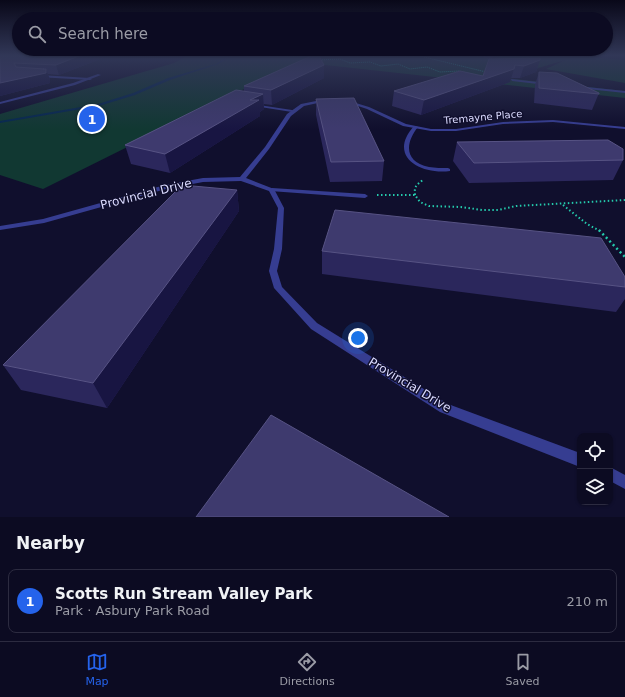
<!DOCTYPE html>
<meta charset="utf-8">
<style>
body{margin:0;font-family:"DejaVu Sans",sans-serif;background:#15142a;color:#f1f3f6}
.controls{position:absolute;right:12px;bottom:12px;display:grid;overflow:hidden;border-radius:8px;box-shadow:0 1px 3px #0004}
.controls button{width:36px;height:36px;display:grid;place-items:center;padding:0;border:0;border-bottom:1px solid #2c2b40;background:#0c0b22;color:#f1f3f6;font:20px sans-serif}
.you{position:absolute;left:358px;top:338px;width:14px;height:14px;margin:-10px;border:3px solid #fff;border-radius:50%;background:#1a73e8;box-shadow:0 0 0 6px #1a73e833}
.badge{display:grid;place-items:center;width:26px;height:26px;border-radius:50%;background:#2563eb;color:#fff;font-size:13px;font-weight:700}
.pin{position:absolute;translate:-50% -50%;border:2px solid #fff;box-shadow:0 1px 4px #0006}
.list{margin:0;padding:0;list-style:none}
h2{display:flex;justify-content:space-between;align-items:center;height:52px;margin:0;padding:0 16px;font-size:17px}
h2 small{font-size:13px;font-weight:400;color:#9a9ba5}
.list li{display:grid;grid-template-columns:26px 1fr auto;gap:12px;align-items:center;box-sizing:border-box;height:64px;margin:0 8px 8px;padding:0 8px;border:1px solid #2c2b40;border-radius:8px}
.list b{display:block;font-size:15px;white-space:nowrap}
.list p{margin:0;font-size:13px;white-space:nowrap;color:#9a9ba5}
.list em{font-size:13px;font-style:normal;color:#9a9ba5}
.icon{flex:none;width:22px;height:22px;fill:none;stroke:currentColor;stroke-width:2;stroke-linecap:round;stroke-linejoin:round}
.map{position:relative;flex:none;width:625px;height:517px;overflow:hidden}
.search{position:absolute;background:#0c0b22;box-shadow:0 1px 3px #0004;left:12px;right:12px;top:12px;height:44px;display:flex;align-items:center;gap:10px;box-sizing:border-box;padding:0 14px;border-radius:22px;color:#9a9ba5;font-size:15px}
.sheet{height:124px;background:#0c0b22}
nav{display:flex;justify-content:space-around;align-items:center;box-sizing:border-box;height:56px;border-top:1px solid #2c2b40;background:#0c0b22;font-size:11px;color:#9a9ba5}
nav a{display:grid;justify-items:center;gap:2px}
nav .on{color:#2563eb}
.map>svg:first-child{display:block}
</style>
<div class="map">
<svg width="625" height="517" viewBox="0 0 625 517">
<rect width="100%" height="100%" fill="#100f2d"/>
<!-- green -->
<path fill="#113832" d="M 187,56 L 579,56 L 625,60 L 625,83 L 546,69 L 565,60 L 505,78 L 625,91 L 625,98 L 298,62 L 43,189 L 0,175 L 0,114 L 174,63 Z"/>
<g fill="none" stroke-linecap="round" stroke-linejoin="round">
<!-- stream -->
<path fill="#062950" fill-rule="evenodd" d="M 228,56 L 231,56 L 218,64 L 170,80 L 135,95 L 99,106 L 0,123 L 0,121 L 98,104 L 133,93 L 168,78 L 216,64 Z"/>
<!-- path-far2 -->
<path stroke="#24caac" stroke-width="1" stroke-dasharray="1 1" stroke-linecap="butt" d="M 287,56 L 300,56
M 420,56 L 486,72
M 318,60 L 340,59 L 350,63 L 370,62 L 381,66 L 398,64 L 410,69 L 427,67 L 440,72 L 459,71 L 475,75"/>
<!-- path-far1 -->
<path stroke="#24caac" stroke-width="2" stroke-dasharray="1.5 2.5" stroke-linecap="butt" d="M 377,195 L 415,195 L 420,202 L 429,206 L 461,207 L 482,210 L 498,210 L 516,206 L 625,200
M 415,195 C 414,187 416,185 423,180
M 563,205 L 587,224 L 600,231"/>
<!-- path -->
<path stroke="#24caac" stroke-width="2.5" stroke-dasharray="2 3" stroke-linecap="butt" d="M 599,230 L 625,257"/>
<!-- service -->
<path fill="#363d91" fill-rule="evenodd" d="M 39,75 L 90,78 L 92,79 L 90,80 L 38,77 Z
M 511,79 L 547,83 L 549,84 L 547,85 L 512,81 Z
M 577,86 L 625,91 L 625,93 L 578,88 Z
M 253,104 L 292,110 L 294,111 L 292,112 L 254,106 Z
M 414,126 L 418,127 C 405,143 404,162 429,167 C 435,168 442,168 448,168 L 450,169 L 450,171 C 420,175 387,156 414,126 Z
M 272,188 L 365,194 L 368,196 L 365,198 L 270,191 L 269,190 Z"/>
<!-- minor -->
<path fill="#363d91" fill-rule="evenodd" d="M 98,74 L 101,75 L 75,85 L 0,104 L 0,102 L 73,83 Z
M 326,99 L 327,101 L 304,106 L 291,116 L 269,149 L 246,178 L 274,189 L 284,208 L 282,249 L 277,271 L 282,287 L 317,323 L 448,404 L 580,453 L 580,467 L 440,412 L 311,329 L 274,288 L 269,271 L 274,249 L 278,208 L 269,191 L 241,181 L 203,182 L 166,189 L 44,223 L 0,230 L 0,226 L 43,219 L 165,185 L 203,178 L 240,177 L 265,147 L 287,114 L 301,104 Z
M 346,100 L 369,107 L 406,124 L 431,129 L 456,129 L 503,122 L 553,120 L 625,127 L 625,129 L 553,122 L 503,124 L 456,131 L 431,131 L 403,126 L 367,109 L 346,102 Z
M 610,467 L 625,475 L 625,489 L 610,481 Z"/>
</g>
<!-- wall -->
<path fill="#2b275c" d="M 0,56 L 108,56 L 59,75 L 48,74 L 50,80 L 50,83 L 0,96 Z
M 482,56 L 501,56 L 497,58 L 540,60 L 536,72 L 520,78 L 511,78 L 510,82 L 421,115 L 392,106 L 394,91 L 483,76 L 489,60 Z
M 539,72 L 599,93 L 592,110 L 534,103 L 535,85 Z
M 324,78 L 272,105 L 264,104 L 264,109 L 260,112 L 260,116 L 170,173 L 131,164 L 125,145 L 244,91 L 244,86 Z
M 316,99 L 384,161 L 382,181 L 330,182 L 316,115 Z
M 457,142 L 623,160 L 613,180 L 469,183 L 453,161 Z
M 237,190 L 239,211 L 107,408 L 21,390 L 3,365 Z
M 322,251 L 625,277 L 625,299 L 616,312 L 322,274 Z"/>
<!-- shaded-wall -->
<path fill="#181542" d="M 79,56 L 108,56 L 59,75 L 56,65 Z
M 493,56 L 501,56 L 491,62 L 492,57 Z
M 540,60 L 536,72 L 520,78 L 524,66 Z
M 324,65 L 324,78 L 272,105 L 271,90 Z
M 46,69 L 50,80 L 50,83 L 0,96 L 0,83 L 45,73 Z
M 514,69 L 510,82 L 421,115 L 424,100 Z
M 263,94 L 264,109 L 260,112 L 260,116 L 170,173 L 165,154 L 250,100 Z
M 237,190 L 239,211 L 107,408 L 93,383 Z"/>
<!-- building -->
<path fill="#3e3a6e" stroke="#575384" d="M 0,56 L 79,56 L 56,65 L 14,63 L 16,67 L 44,69 L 43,69 L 46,69 L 46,73 L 0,83 Z
M 311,56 L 319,56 L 324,65 L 271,90 L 244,86 Z
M 540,58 L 540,60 L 524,66 L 515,65 L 514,69 L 424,100 L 394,91 L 460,71 L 483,76 L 489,59 Z
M 539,72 L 557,73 L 599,93 L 599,94 L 539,88 Z
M 236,90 L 263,94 L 250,100 L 259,100 L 165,154 L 125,145 Z
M 354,98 L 384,161 L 331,162 L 316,99 Z
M 608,140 L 623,149 L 623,160 L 474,163 L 457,142 Z
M 182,185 L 237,190 L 93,383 L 3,365 Z
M 335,210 L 601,238 L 625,277 L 625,287 L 322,251 Z
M 271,415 L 449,517 L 196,517 Z"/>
<!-- sky -->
<linearGradient id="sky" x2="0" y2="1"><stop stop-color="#090819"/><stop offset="0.43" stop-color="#313757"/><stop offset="1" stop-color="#313757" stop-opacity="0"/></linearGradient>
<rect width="625" height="129" fill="url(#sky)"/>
<g text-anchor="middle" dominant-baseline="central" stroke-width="3" stroke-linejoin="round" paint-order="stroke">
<!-- far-street labels -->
<g font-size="10" fill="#dbdbff" stroke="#100f2d">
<text transform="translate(483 117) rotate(-5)">Tremayne Place</text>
</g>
<!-- street labels -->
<g font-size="12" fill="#dbdbff" stroke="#100f2d">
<text transform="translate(146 194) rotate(-14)">Provincial Drive</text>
<text transform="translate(410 385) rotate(31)">Provincial Drive</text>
</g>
</g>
</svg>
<div class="controls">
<button><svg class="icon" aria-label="locate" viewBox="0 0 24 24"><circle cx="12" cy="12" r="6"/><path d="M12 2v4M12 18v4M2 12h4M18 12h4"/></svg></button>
<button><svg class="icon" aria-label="layers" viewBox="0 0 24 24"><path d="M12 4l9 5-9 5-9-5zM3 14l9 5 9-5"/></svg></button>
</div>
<div class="you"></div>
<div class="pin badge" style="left:92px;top:119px">1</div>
<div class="search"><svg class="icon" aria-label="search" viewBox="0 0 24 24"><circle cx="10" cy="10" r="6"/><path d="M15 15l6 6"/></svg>Search here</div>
</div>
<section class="sheet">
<h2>Nearby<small></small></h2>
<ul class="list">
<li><span class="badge">1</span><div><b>Scotts Run Stream Valley Park</b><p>Park · Asbury Park Road</p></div><em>210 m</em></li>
</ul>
</section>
<nav>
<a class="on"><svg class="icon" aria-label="map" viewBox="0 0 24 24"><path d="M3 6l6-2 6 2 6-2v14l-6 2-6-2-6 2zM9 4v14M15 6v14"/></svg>Map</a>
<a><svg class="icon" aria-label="directions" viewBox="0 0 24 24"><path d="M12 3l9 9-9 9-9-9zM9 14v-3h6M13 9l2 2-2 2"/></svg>Directions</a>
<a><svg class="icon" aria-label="saved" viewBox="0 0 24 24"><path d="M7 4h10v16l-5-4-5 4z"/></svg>Saved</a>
</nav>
